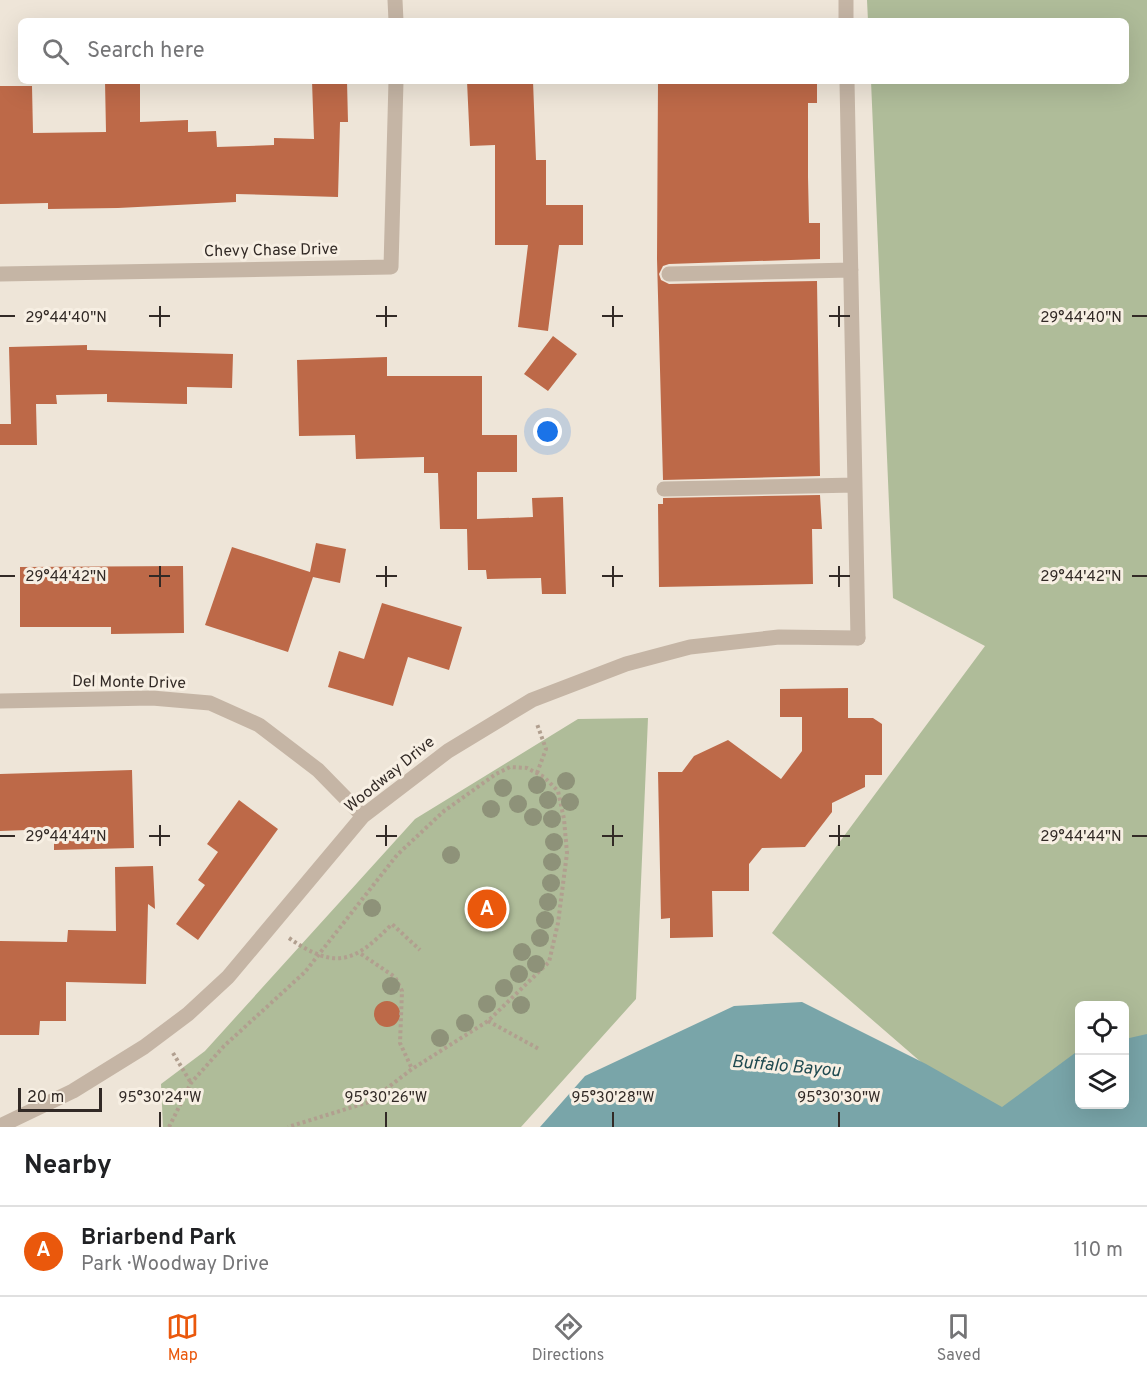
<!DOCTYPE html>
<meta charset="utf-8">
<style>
body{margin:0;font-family:Overpass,sans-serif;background:#f2f2f2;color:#202124}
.controls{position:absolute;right:18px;bottom:18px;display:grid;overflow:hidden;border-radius:9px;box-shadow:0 6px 24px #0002}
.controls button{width:54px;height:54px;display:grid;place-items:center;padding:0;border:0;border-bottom:2px solid #e0e0e0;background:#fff;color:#202124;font:30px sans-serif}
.scale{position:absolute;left:18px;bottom:15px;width:84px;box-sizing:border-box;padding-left:6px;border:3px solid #322a26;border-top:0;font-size:16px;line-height:21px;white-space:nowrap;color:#322a26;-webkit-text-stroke:4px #f7efe3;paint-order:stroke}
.you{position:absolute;left:548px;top:432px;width:21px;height:21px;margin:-15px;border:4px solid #fff;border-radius:50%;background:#1a73e8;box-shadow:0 0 0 9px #1a73e833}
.badge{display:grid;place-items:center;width:39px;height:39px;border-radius:50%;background:#ea580c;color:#fff;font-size:20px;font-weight:700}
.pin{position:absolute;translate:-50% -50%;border:3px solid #fff;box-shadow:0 2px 6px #0006}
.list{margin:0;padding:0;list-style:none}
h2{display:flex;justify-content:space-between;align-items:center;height:78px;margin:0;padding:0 24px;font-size:26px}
h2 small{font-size:20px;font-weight:400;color:#757577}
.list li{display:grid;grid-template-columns:39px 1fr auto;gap:18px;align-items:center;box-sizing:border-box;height:90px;padding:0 24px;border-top:2px solid #e0e0e0}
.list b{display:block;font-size:22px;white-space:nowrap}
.list p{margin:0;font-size:20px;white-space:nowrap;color:#757577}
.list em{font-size:20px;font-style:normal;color:#757577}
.icon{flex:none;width:33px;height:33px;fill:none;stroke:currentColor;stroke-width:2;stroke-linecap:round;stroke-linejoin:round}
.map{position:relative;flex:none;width:1147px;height:1127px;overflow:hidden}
.search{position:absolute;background:#fff;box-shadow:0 6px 24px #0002;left:18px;right:18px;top:18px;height:66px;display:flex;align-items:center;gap:15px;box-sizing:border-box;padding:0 21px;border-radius:9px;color:#757577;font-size:22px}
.sheet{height:168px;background:#fff}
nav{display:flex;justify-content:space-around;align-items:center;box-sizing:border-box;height:84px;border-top:2px solid #e0e0e0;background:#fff;font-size:16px;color:#757577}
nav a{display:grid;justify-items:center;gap:3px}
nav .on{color:#ea580c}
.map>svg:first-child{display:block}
</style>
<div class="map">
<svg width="1147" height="1127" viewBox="0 0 1147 1127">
<rect width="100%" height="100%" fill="#eee5d8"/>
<!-- green -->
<path fill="#afbc99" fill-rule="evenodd" d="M 867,0 L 1147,0 L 1147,1127 L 996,1127 L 772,933 L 985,646 L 893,598 L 871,81 L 1126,81 L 1126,21 L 868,21 ZM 1080,1006 L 1124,1006 L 1124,1104 L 1080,1104 Z
M 648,718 L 636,999 L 521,1127 L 163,1127 L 161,1084 L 205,1051 L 415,819 L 578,719 Z"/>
<!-- water -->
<path fill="#79a5a9" d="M 802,1002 L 926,1064 L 1002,1107 L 1079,1050 L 1080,1104 L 1124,1104 L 1125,1039 L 1147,1034 L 1147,1127 L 540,1127 L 585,1076 L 734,1006 Z"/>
<!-- building -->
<path fill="#bd6948" d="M 105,81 L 140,81 L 140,122 L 188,120 L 188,132 L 216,131 L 217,147 L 274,145 L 274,138 L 314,139 L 312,81 L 347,81 L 348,122 L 340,122 L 338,197 L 236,194 L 236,202 L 118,208 L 48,209 L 48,203 L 0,204 L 0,86 L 32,86 L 33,133 L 106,132 Z
M 467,81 L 533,81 L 536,160 L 546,160 L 546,205 L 583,205 L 583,245 L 559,245 L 548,331 L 518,327 L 528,245 L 495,245 L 495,145 L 470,146 Z
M 658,81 L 817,81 L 817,103 L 808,103 L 808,177 L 809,223 L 820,223 L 820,259 L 669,264 L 663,266 L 659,274 L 661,280 L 669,284 L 817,281 L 820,476 L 663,480 L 657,259 Z
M 553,336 L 577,354 L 548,391 L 524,374 Z
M 87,345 L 87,350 L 233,354 L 232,388 L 187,387 L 187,404 L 107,402 L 107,394 L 56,395 L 57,404 L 36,404 L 37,445 L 0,445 L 0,424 L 11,424 L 9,347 Z
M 387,357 L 387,376 L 482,376 L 482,435 L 517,435 L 517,472 L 477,472 L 477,519 L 533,517 L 532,498 L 563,497 L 566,594 L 542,594 L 541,578 L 487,579 L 486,570 L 468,570 L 467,529 L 440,529 L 438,473 L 424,473 L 424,457 L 356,459 L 355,435 L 299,436 L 297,360 Z
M 820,495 L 822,529 L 812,529 L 813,584 L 659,587 L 658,504 L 663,504 L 663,498 Z
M 316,543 L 346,549 L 340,583 L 313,577 L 288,652 L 205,625 L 232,547 L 310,572 Z
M 183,566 L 184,633 L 111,634 L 111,627 L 20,627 L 20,567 Z
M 382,603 L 462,627 L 449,670 L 408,657 L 393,706 L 328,687 L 339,651 L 364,659 Z
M 848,688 L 848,718 L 873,718 L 882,724 L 882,775 L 865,775 L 865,787 L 832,803 L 832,812 L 805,847 L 762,848 L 749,864 L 749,891 L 712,891 L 713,937 L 670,938 L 670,918 L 661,919 L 658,772 L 682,772 L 694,756 L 728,740 L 781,779 L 802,751 L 802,717 L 780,717 L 780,689 Z
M 132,770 L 134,848 L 54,850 L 54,829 L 0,831 L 0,774 Z
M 239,800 L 278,829 L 198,940 L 176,924 L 205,885 L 198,880 L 218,852 L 207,844 Z
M 153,866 L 155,909 L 148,904 L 146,984 L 66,982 L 66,1021 L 40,1021 L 39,1035 L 0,1035 L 0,941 L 67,942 L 68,930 L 116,931 L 115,867 Z
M374 1014a13 13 0 1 1 26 0a13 13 0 1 1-26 0Z"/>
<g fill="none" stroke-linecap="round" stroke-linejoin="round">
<!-- path -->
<path stroke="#b19f8f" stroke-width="4" stroke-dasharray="3 3" stroke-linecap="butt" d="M 537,773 L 546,749 L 537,724
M 289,938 C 336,971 355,962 392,924 L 420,950
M 361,954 L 395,977 L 402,991 L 400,1043 L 412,1069
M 488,1021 L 539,1049
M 173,1053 L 191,1083
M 169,1127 L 191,1083 L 224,1046 L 305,972 L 397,855 L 444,811 L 496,774 L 510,767 L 527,768 L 544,777 L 558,791 L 564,819 L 567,853 L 558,923 L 549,962 L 488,1021 L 412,1069 L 369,1102 L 288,1127"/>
<!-- lane -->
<path stroke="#c5b5a5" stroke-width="15" d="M 846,0 L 846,21
M 847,81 L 858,638
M 669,274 L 851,270
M 664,489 L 855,485"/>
<!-- street -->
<path stroke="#c5b5a5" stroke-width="15" d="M 395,0 L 396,21
M 0,274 L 391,267 L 396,81
M 0,701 L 152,698 L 210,703 L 259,725 L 318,770 L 363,816
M 0,1126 L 73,1091 L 144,1047 L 188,1014 L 228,977 L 363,816 L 448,751 L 532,700 L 626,664 L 690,647 L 779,637 L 858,638"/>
</g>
<!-- trees -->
<g fill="#8e9279">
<circle cx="566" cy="781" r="9"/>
<circle cx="537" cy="785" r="9"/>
<circle cx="503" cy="788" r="9"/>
<circle cx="548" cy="800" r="9"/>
<circle cx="570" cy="802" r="9"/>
<circle cx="518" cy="804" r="9"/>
<circle cx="491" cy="809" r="9"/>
<circle cx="533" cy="817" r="9"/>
<circle cx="552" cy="819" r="9"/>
<circle cx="554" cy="842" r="9"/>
<circle cx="451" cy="855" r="9"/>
<circle cx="552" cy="862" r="9"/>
<circle cx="551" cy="883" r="9"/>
<circle cx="494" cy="897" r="9"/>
<circle cx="548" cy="902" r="9"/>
<circle cx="372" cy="908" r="9"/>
<circle cx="545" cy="920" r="9"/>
<circle cx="540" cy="938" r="9"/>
<circle cx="522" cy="952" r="9"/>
<circle cx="536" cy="964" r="9"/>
<circle cx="519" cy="974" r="9"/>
<circle cx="391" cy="986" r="9"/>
<circle cx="504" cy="988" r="9"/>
<circle cx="487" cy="1004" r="9"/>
<circle cx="521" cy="1005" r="9"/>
<circle cx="465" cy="1023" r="9"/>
<circle cx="440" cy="1038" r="9"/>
</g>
<!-- ticks -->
<path fill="none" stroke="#322a26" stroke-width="2" d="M 160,306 L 160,327M 386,306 L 386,327M 613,306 L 613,327M 839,306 L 839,327M 0,316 L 15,316M 149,316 L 170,316M 376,316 L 397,316M 602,316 L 623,316M 829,316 L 850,316M 1132,316 L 1147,316M 160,566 L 160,587M 386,566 L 386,587M 613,566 L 613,587M 839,566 L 839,587M 0,576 L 15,576M 149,576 L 170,576M 376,576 L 397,576M 602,576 L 623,576M 829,576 L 850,576M 1132,576 L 1147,576M 160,825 L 160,846M 386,825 L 386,846M 613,825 L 613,846M 839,825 L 839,846M 0,836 L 15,836M 149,836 L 170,836M 376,836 L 397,836M 602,836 L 623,836M 829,836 L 850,836M 1132,836 L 1147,836M 160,1112 L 160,1127M 386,1112 L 386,1127M 613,1112 L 613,1127M 839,1112 L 839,1127"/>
<g text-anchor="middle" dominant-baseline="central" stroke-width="6" stroke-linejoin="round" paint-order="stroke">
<!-- street labels -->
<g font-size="16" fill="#322a26" stroke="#f7efe3">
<text transform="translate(271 251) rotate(-1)">Chevy Chase Drive</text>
<text transform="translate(129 683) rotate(1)">Del Monte Drive</text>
<text transform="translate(390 775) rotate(-39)">Woodway Drive</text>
</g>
<!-- water labels -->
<g font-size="18" font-style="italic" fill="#1f4a50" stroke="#f7efe3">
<text transform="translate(786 1067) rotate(5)">Buffalo Bayou</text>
</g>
</g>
<g font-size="15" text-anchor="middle" fill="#322a26" stroke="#f7efe3" stroke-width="6" stroke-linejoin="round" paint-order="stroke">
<text x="1081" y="322">29°44'40"N</text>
<text x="66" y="322">29°44'40"N</text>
<text x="1081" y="581">29°44'42"N</text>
<text x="66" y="581">29°44'42"N</text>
<text x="1081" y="841">29°44'44"N</text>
<text x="66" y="841">29°44'44"N</text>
<text x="160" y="1102">95°30'24"W</text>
<text x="386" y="1102">95°30'26"W</text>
<text x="613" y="1102">95°30'28"W</text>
<text x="839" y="1102">95°30'30"W</text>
</g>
</svg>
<div class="controls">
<button><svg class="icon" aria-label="locate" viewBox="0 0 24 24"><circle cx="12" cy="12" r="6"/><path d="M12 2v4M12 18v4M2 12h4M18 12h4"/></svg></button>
<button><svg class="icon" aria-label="layers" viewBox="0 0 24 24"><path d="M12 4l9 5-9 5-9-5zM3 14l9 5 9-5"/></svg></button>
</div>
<div class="scale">20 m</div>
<div class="you"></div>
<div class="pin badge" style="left:487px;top:909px">A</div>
<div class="search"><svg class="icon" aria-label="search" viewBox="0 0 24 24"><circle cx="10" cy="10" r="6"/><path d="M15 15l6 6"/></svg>Search here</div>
</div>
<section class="sheet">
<h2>Nearby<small></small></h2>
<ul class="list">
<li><span class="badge">A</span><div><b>Briarbend Park</b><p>Park · Woodway Drive</p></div><em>110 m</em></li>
</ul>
</section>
<nav>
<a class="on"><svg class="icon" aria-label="map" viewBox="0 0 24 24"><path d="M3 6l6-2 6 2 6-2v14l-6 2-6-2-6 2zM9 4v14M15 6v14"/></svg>Map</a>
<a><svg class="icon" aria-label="directions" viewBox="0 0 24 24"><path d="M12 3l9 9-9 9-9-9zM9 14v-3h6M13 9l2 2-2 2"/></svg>Directions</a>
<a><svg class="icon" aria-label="saved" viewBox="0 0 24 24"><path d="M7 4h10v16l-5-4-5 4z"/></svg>Saved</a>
</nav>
